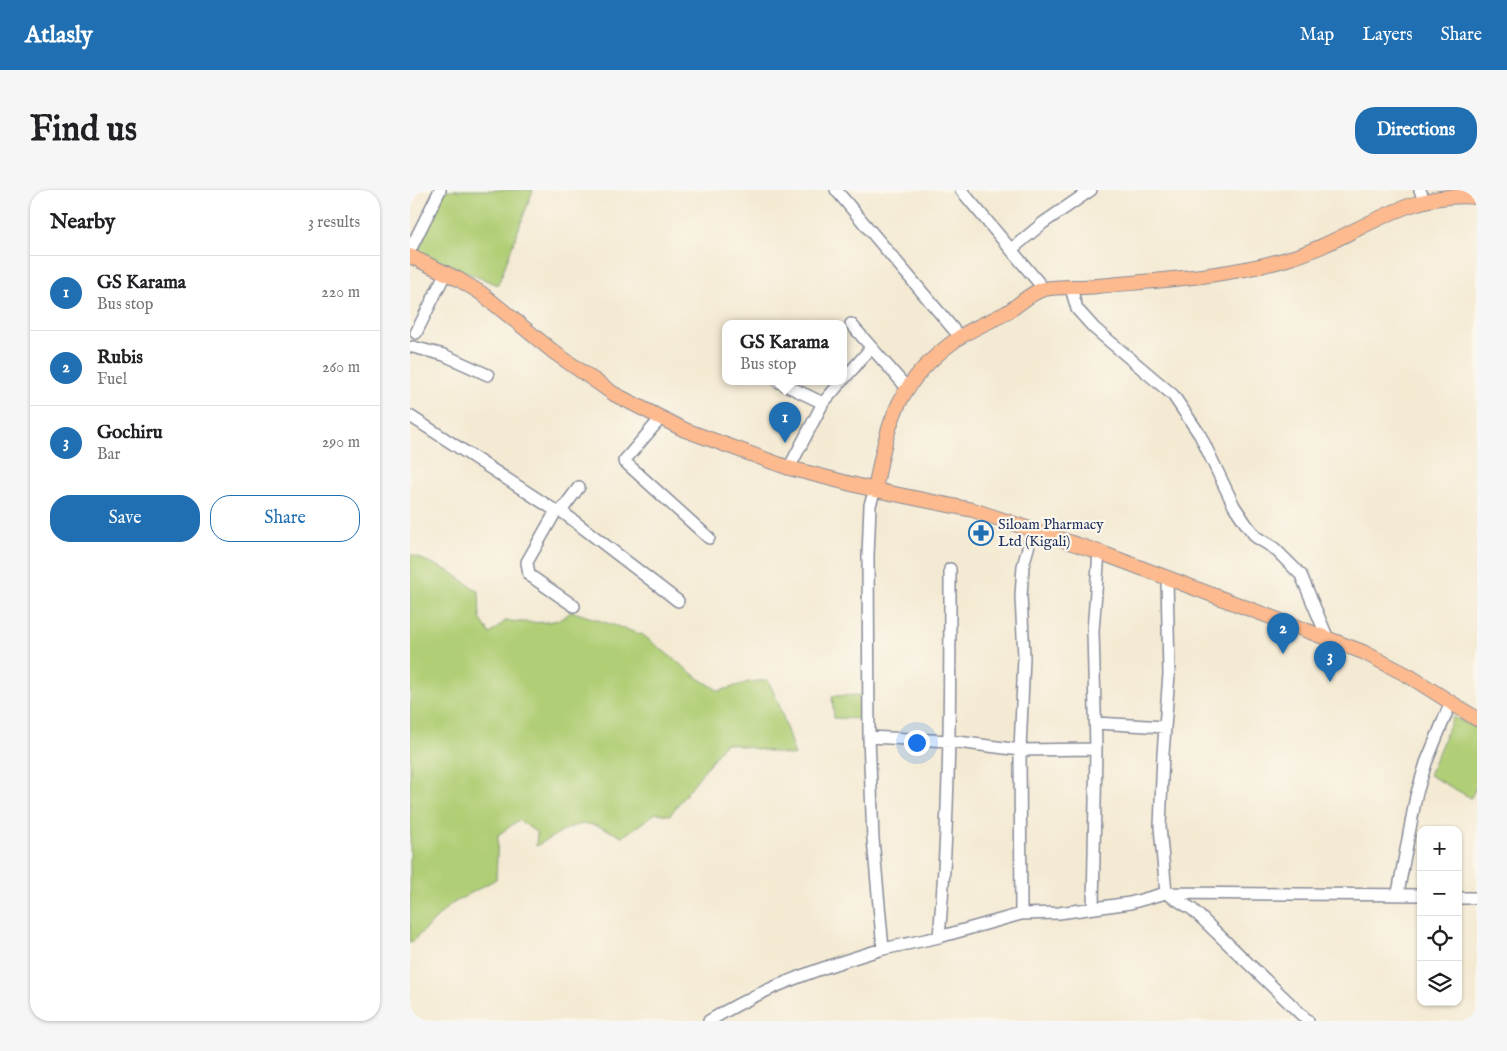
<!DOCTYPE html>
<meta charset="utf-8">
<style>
body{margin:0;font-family:"IM FELL English",serif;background:#f6f6f6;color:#202124}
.controls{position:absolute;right:15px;bottom:15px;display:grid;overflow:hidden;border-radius:10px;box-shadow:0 1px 4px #0004}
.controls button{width:45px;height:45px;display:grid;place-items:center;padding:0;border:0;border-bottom:1px solid #e0e0e0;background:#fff;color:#202124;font:25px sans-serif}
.you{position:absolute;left:506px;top:552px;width:18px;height:18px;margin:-12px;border:4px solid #fff;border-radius:50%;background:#1a73e8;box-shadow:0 0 0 8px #1a73e833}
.badge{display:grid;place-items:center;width:32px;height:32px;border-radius:50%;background:#1f6fb2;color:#fff;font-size:16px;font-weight:700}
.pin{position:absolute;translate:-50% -41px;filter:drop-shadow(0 1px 2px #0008)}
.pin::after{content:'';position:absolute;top:26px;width:18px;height:15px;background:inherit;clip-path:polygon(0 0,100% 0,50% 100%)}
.popup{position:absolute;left:312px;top:130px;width:125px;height:65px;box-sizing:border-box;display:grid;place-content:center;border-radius:10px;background:#fff;filter:drop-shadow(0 1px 4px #0005);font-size:16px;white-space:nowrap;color:#757577}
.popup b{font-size:19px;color:#202124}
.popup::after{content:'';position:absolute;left:50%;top:100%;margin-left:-10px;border:10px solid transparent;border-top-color:#fff}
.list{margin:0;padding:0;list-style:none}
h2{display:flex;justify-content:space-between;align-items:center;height:65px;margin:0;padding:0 20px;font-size:21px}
h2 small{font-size:16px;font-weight:400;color:#757577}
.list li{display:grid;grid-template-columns:32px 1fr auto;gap:15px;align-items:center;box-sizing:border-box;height:75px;padding:0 20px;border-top:1px solid #e0e0e0}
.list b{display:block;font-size:19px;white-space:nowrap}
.list p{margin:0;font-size:16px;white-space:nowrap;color:#757577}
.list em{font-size:16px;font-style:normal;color:#757577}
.actions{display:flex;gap:10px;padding:15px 20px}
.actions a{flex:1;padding:11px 0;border:1px solid #1f6fb2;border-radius:20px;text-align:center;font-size:18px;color:#1f6fb2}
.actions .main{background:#1f6fb2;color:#fff}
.icon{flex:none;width:28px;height:28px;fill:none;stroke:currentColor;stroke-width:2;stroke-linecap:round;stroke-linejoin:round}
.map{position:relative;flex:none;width:1067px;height:831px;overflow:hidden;border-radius:20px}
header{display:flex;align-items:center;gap:30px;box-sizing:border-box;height:70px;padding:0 25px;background:#1f6fb2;color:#fff}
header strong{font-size:24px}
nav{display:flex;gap:28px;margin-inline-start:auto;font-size:18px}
.intro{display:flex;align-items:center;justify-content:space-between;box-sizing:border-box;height:120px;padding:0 30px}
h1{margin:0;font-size:35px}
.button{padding:12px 22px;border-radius:20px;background:#1f6fb2;color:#fff;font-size:18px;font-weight:700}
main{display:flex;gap:30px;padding:0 30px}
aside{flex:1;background:#fff;border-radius:20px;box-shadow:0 1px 4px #0004}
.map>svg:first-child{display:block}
</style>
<header>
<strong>Atlasly</strong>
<nav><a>Map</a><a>Layers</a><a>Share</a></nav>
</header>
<div class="intro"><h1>Find us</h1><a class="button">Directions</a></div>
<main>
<aside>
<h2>Nearby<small>3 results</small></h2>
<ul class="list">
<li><span class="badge">1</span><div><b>GS Karama</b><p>Bus stop</p></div><em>220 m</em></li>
<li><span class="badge">2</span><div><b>Rubis</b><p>Fuel</p></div><em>260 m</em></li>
<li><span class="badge">3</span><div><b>Gochiru</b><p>Bar</p></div><em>290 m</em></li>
</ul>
<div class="actions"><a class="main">Save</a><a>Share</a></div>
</aside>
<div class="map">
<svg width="1067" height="831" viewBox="0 0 1067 831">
<rect width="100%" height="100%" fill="#fbf7ec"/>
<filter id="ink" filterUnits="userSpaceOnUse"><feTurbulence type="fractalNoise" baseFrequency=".02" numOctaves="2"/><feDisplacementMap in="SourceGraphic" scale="10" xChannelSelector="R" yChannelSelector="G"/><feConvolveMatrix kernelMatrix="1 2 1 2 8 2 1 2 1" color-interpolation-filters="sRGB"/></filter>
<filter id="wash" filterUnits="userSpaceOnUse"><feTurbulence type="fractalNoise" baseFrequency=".0096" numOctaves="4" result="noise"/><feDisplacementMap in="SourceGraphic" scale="20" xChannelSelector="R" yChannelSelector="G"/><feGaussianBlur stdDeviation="1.12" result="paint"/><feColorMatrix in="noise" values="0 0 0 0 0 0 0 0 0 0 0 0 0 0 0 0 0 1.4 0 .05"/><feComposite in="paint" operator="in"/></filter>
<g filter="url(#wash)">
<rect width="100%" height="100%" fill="#f4ead3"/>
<!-- green -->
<path fill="#b0ce74" stroke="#667e69" d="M 31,0 L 123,0 L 88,95 L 8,63 Z
M 0,364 L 39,381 L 69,402 L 70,428 L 80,444 L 95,431 C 114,431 148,438 161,421 L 233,445 L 284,485 L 309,501 L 339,492 L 358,490 L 369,514 L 385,566 L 315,553 L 260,625 L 246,623 L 212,647 C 169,624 165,635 126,656 L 127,643 L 109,630 L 88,645 L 86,689 L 40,715 L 0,754 Z
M 451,505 L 453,529 L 424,528 L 422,506 Z
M 1043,527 L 1067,538 L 1067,595 L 1061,608 L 1019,585 Z"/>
</g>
<g filter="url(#ink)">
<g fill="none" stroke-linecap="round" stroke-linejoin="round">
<defs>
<path id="minor" d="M 426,0 L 550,147
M 551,0 L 634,99
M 1010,0 L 1013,8
M 602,59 L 633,33 L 681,0
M 0,60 L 30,0
M 661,98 L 667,119 L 684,138 L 763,205 L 790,245 L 824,316 L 836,334 L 846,347 L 864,358 L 891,385 L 918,449
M 441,134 L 497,198
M 6,143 L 36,82
M 3,157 L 34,165 L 78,185
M 434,189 L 461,158
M 369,192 L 413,213
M 0,226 L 146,321 L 151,321 L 169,297
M 251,228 L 214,271 L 299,348
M 379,278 L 413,213 L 431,192
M 146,321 L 117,372 L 119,385 L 164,416
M 151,321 L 268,411
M 757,388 L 759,484 L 753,564 L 750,637 L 756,703 L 782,719 L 898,831
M 686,533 L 755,537
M 459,547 L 540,551 L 610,560 L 686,559
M 988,703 L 1006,606 L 1016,573 L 1041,512
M 1048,708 L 1067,708
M 683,717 L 686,559 L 683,441 L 689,362
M 611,724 L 610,560 L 614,467 L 611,406 L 613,376 L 623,340
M 529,747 C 540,624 540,502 540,379
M 473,759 L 529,747 L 611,724 L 649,723 L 720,713 L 756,703 L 1011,705
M 299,831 C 354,797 412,777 473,759 L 463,649 L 459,547 L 458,366 L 460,315 L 465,300"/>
<path id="major" d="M 0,66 L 48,89 L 71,103 L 145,163 L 204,204 L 275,240 L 379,278 L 465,300 L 563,320 L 689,362 L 953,462 L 999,486 L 1067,529
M 465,300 C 478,229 488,190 550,147 C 565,137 581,131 596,123 C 608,116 622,101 635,99 C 650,96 671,98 687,96 C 751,90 816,87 877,69 C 944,50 992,0 1067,7"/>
</defs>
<!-- minor casing -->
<use href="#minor" stroke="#888c98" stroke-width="14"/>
<!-- major casing -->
<use href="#major" stroke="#888c98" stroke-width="16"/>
<!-- minor -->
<use href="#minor" stroke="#fff" stroke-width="11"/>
<!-- major -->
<use href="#major" stroke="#fcba8e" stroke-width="14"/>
</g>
</g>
<!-- icons -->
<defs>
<symbol id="pharmacy-ring" viewBox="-11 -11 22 22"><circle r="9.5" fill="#fbf7ec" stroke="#1f6fb2" stroke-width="1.5"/><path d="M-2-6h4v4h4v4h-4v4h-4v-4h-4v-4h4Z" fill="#1f6fb2"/></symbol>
</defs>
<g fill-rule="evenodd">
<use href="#pharmacy-ring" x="557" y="329" width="28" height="28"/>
</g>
<g text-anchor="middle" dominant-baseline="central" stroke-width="4.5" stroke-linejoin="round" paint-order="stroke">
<!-- poi labels -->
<g font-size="15" fill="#1b2f5e" stroke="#fbf7ec" text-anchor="start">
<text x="588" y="334">Siloam Pharmacy<tspan x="588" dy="17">Ltd (Kigali)</tspan></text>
</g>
</g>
</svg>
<div class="controls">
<button>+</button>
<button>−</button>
<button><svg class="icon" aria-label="locate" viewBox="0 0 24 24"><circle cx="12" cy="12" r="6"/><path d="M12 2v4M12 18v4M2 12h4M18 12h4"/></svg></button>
<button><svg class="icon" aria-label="layers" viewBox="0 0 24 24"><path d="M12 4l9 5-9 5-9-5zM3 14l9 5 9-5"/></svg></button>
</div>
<div class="you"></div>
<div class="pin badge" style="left:375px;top:253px">1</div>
<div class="popup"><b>GS Karama</b>Bus stop</div>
<div class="pin badge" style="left:873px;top:464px">2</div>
<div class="pin badge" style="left:920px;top:492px">3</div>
</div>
</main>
